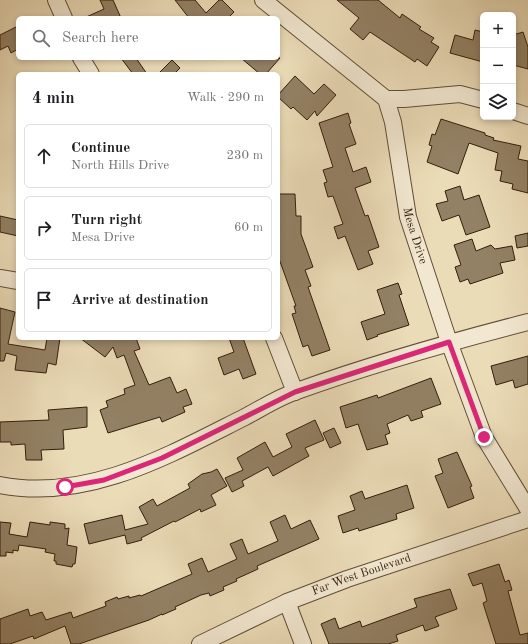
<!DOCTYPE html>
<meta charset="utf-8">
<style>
body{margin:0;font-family:"Old Standard TT",serif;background:#f2f2f2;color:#202124}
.controls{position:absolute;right:12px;top:12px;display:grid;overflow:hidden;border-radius:6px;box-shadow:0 2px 6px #0003}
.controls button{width:36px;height:36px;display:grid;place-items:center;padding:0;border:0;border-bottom:1px solid #e0e0e0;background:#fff;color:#202124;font:20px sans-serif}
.stop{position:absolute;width:12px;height:12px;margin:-9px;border:3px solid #db2777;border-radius:50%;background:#fff}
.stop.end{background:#db2777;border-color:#fff;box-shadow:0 1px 4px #0008}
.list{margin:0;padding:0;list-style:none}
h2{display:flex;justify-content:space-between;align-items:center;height:52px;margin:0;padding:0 16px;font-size:17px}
h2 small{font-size:13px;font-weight:400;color:#757577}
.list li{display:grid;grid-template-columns:26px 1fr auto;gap:12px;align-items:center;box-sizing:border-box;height:64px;margin:0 8px 8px;padding:0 8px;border:1px solid #e0e0e0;border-radius:6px}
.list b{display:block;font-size:15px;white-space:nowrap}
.list p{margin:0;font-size:13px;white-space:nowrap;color:#757577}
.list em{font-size:13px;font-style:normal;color:#757577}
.icon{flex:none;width:22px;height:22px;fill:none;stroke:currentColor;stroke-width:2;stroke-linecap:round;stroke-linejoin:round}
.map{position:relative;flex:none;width:528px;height:644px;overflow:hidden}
.search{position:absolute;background:#fff;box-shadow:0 2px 6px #0003;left:16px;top:16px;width:264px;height:44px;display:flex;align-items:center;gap:10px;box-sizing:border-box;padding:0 14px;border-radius:6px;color:#757577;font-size:15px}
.panel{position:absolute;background:#fff;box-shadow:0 2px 6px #0003;left:16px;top:72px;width:264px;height:268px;border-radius:6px}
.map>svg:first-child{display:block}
</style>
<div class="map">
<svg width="528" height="644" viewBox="0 0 528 644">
<rect width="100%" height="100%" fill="#ebdcb8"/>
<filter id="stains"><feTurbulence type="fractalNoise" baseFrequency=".005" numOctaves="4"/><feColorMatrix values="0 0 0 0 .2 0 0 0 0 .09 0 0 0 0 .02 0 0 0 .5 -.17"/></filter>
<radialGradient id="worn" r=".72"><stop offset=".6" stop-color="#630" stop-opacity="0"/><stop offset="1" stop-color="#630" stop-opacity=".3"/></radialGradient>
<!-- building -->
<path fill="#938165" stroke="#331e0b" d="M 100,0 L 113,0 L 121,18 L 84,18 L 104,9 Z
M 175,0 L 195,0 L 206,13 L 219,0 L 222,0 L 234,12 L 228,18 L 189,18 Z
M 337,0 L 378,0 L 400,18 L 402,14 L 421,27 L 419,29 L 434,38 L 431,42 L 439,47 L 427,66 L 417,59 L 415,62 L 370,32 L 363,40 L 350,29 L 359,18 Z
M 18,26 L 18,49 L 11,53 L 8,46 L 0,50 L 0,35 Z
M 475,30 L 483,32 L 483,62 L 450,53 L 455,35 L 473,40 Z
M 523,32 L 528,47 L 528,69 L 513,65 L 515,52 L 513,35 Z
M 121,58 L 136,58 L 147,74 L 133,74 Z
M 241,58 L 280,58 L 266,74 L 260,74 Z
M 172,60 L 180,68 L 174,74 L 158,74 Z
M 295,76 L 314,94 L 324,84 L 336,95 L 317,116 L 315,111 L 307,120 L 293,107 L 291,109 L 278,97 L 278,95 Z
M 348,113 L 351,123 L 349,124 L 356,144 L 345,148 L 353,172 L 366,167 L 371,182 L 355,188 L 365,216 L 368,215 L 379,247 L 368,251 L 373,264 L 358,270 L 345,236 L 338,239 L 334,227 L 343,224 L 333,196 L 328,197 L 324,183 L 327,182 L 323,170 L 333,167 L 319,123 Z
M 441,119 L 485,133 L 485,135 L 494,138 L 493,140 L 521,146 L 518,159 L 528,161 L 528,193 L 512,189 L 513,184 L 500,181 L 502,171 L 495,170 L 498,153 L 469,143 L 458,174 L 427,162 L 432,146 L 429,145 L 432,134 L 435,135 Z
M 460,186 L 464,200 L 479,195 L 490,227 L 466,235 L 459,215 L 442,221 L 436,204 L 448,201 L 445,191 Z
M 278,194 L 295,194 L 296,216 L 301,216 L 301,234 L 313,267 L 305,270 L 311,286 L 308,287 L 330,350 L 312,356 L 308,345 L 303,347 L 292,314 L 296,313 L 294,306 L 296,306 L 278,256 Z
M 0,216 L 18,220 L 18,236 L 0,232 Z
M 528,233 L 528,246 L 517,248 L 515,236 Z
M 472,239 L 476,251 L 491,245 L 495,249 L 512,246 L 515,260 L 500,263 L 503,273 L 470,284 L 468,279 L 460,282 L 455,267 L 461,265 L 454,245 Z
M 398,283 L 402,294 L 399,295 L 409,325 L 377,335 L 378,336 L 367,340 L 361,322 L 385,314 L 377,290 Z
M 0,308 L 15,312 L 8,344 L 45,350 L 47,338 L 60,338 L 56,365 L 48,363 L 46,373 L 15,370 L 17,356 L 6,353 L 4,361 L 0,361 Z
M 80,338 L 136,338 L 140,349 L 134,351 L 149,385 L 170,377 L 177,393 L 186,389 L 192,404 L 183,407 L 185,412 L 162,422 L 160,417 L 108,433 L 100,410 L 108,407 L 106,401 L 125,394 L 124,389 L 135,385 L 124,355 L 117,358 L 113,347 L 105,357 Z
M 229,338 L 243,338 L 256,374 L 243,379 L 239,369 L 224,375 L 218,358 L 234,352 Z
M 528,356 L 528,384 L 515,388 L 513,380 L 496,385 L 491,366 Z
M 431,378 L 441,404 L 421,411 L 423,417 L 411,421 L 408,415 L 387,424 L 390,433 L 385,435 L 388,444 L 367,450 L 358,424 L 346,428 L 340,407 L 377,395 L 378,398 Z
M 87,407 L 87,427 L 63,430 L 64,449 L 41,450 L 42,460 L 26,460 L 25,444 L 11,445 L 11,442 L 0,442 L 0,422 L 49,420 L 48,410 Z
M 315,420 L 324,440 L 305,448 L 309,456 L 273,476 L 268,467 L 242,481 L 244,486 L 232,492 L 225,478 L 243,470 L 237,458 L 265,442 L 273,457 L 292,447 L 286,434 Z
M 334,428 L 341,443 L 330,448 L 323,433 Z
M 457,452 L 472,486 L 470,487 L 474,498 L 448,508 L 435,476 L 443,473 L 438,459 Z
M 217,469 L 227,486 L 211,495 L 216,505 L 201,512 L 200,509 L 175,522 L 174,521 L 141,538 L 142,540 L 127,544 L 125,535 L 89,544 L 84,524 L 122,515 L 125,530 L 148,524 L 139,507 L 153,499 L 157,506 L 190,488 L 188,484 L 202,474 L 211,472 Z
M 407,485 L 414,508 L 396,514 L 397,519 L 359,531 L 358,528 L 343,533 L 338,516 L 355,510 L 350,496 L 362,491 L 365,499 Z
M 285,515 L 291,529 L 310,520 L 319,539 L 257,566 L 258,569 L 236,579 L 237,581 L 223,587 L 224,590 L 210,596 L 209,593 L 201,595 L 175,607 L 176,609 L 162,615 L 162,614 L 149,620 L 79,644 L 71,644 L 65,626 L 34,639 L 33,636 L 10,644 L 0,644 L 0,619 L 28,609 L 30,616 L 42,612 L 46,620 L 71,612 L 73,618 L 106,606 L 105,602 L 117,597 L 118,599 L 129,596 L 129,598 L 140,595 L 141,596 L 192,574 L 188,564 L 202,558 L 208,572 L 237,559 L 230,544 L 242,539 L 248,554 L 278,541 L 270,522 Z
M 0,522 L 11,523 L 9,534 L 27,537 L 30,522 L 50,525 L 50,522 L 65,524 L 65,529 L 69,528 L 67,545 L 77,547 L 75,564 L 73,564 L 72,567 L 56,564 L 56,561 L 54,561 L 55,554 L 45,552 L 46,549 L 19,545 L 18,551 L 13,550 L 13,553 L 6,552 L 6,556 L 0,556 Z
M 499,564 L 505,582 L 509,580 L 512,590 L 508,591 L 520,635 L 528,633 L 528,644 L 496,644 L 483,603 L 487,601 L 482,583 L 473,586 L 468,574 Z
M 450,589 L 457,609 L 435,617 L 439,626 L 425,631 L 423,625 L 410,630 L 396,635 L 398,641 L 388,644 L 329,644 L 321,624 L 335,618 L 339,629 L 360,621 L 362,627 L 417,607 L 414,599 Z"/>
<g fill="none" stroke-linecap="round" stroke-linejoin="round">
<defs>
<g id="minor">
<path d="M 56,0 L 64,18"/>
<path id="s1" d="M 263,0 L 386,99 L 393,122 L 408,217 L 449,342 L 484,437 L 528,509"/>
<path d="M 81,58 L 91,74"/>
<path d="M 386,99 L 404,99 L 460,94 L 483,100"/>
<path d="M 513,111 L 528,116"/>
<path d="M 0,278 L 18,281"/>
<path d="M 274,338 L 295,392"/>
<path d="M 0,485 C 88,502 169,455 245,417 C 262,408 279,397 297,391 C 372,364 450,342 528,322"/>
<path d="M 287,602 L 303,644"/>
<path id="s2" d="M 200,644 L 287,602 L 347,579 L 528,519"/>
</g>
</defs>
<!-- minor casing -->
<use href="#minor" stroke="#614e36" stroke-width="18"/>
<!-- minor -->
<use href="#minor" stroke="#f2e8d1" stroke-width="16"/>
</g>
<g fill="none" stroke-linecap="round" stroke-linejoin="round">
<!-- route -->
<path stroke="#db2777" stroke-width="5" d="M 65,487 L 104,480 L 162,458 L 295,392 L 449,342 L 484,437"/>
</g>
<g text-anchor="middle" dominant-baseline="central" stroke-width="3.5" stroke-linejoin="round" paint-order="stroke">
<!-- street labels -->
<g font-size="12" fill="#331e0b" stroke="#f2e8d1">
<text stroke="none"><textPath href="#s1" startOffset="298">Mesa Drive</textPath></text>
<text stroke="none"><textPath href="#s2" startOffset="176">Far West Boulevard</textPath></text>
</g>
</g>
<rect width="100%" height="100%" filter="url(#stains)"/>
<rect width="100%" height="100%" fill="url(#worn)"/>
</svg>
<div class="controls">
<button>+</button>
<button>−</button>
<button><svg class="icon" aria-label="layers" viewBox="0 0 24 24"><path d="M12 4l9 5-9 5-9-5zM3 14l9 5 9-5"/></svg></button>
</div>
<div class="stop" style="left:65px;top:487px"></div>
<div class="stop end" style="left:484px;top:437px"></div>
<div class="search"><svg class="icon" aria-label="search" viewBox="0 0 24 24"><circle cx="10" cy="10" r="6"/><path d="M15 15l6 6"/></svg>Search here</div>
<section class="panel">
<h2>4 min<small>Walk · 290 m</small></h2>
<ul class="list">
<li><svg class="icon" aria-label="ahead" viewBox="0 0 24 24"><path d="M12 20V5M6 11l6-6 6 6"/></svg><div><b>Continue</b><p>North Hills Drive</p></div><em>230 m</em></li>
<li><svg class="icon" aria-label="right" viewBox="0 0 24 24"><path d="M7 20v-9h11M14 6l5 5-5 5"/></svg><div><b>Turn right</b><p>Mesa Drive</p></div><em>60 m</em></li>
<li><svg class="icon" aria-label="arrive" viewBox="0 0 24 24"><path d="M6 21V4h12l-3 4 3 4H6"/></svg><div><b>Arrive at destination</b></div></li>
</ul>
</section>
</div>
